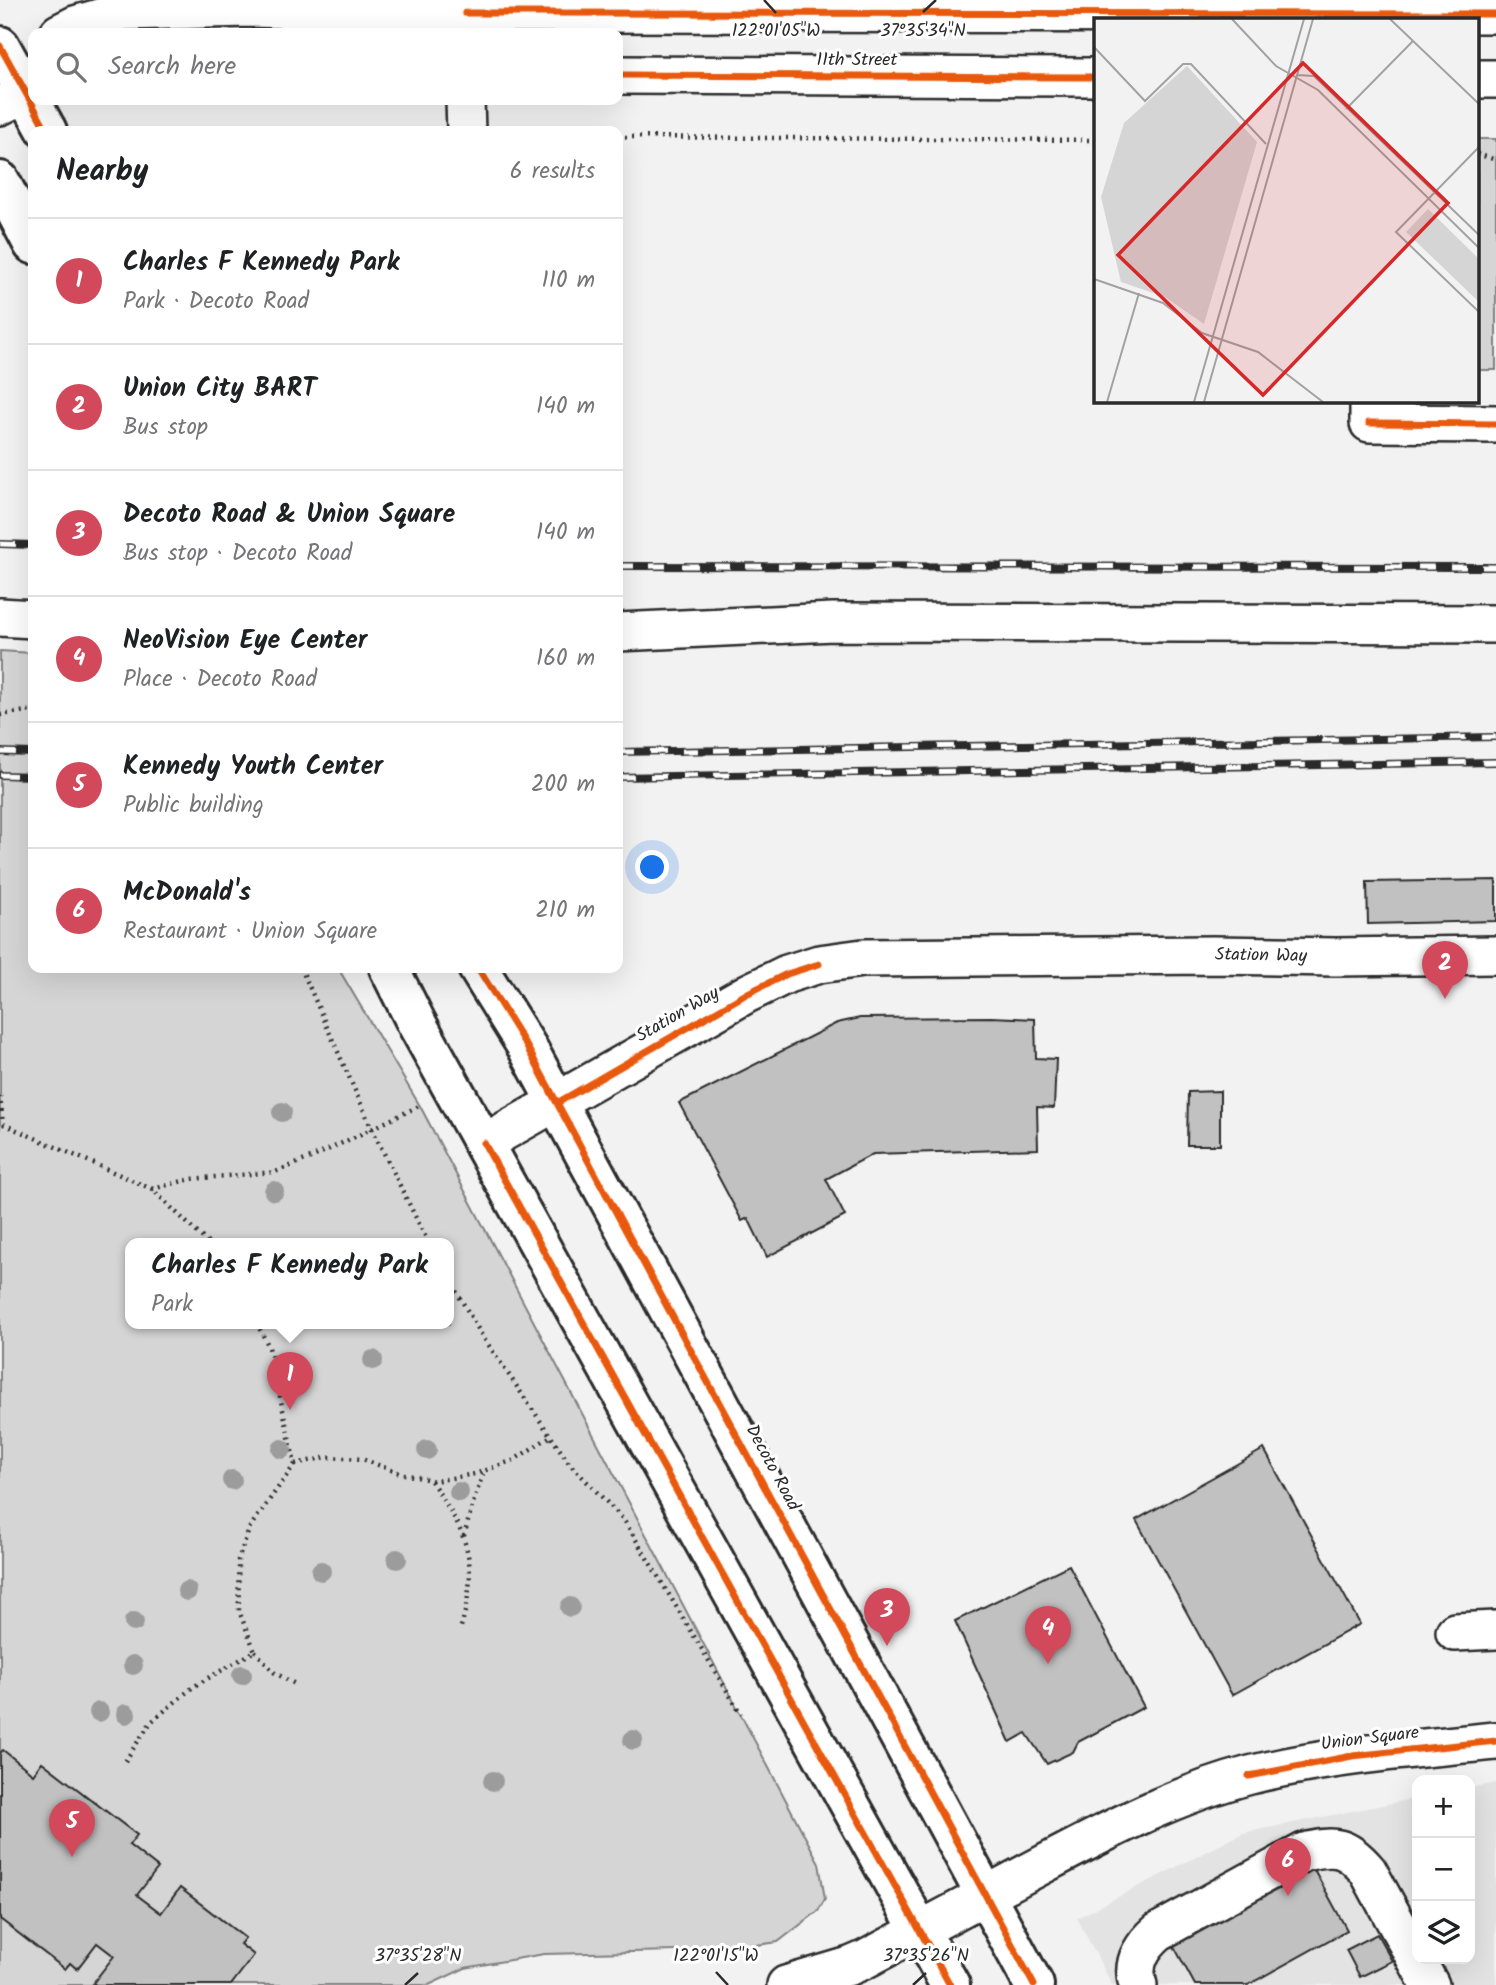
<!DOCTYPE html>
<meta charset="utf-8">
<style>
body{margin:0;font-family:Kalam,sans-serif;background:#f6f6f6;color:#202124}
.controls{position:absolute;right:21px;bottom:21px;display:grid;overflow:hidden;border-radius:14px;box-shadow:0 7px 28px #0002}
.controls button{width:63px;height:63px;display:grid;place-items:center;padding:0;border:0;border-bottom:2px solid #e0e0e0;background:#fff;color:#202124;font:35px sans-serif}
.you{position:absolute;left:653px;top:868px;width:24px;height:24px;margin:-18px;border:5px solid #fff;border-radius:50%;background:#1a73e8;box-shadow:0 0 0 10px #1a73e833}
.badge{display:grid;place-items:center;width:46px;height:46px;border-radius:50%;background:#d1495b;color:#fff;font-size:23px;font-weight:700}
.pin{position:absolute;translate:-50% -58px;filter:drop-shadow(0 2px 4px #0008)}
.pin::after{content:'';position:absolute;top:37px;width:24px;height:21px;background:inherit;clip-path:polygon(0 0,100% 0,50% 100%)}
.popup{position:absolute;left:125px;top:1238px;width:329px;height:91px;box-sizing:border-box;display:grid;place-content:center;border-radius:14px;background:#fff;filter:drop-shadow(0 2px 5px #0005);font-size:23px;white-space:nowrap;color:#757577}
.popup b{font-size:26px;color:#202124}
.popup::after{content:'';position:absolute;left:50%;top:100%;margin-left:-14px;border:14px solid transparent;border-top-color:#fff}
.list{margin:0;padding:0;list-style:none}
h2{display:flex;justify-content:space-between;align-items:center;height:91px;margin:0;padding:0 28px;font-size:30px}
h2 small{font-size:23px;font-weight:400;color:#757577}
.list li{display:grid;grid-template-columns:46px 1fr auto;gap:21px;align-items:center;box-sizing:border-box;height:126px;padding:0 28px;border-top:2px solid #e0e0e0}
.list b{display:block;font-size:26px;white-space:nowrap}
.list p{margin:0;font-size:23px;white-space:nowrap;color:#757577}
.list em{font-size:23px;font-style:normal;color:#757577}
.icon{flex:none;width:38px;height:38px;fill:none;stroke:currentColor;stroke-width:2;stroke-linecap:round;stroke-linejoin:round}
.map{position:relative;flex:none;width:1496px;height:1985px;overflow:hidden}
.search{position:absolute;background:#fff;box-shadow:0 7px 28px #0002;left:28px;top:28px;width:595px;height:77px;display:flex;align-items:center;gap:18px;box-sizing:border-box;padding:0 24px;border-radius:14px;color:#757577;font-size:26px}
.panel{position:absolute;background:#fff;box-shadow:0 7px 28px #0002;left:28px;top:126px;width:595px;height:847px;border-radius:14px}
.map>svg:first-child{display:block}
</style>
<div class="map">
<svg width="1496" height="1985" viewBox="0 0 1496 1985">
<rect width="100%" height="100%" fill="#f2f2f2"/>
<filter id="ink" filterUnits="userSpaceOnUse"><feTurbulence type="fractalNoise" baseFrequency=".0143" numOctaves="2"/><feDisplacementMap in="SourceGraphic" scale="14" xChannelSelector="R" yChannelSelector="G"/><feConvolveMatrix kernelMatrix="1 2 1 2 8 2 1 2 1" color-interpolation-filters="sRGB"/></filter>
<g filter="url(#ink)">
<!-- built -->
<path fill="#e3e3e3" d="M 1496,1783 L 1496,1985 L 1112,1985 L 1077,1918 L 1243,1833 L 1417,1798 L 1417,1959 L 1470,1959 L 1470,1788 Z"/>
<!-- green -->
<path fill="#d5d5d5" stroke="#808080" stroke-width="2" fill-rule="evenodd" d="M 1477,139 L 1496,139 L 1496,370 L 1477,370 Z
M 0,651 L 33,653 L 33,968 L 338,968 L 420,1106 L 819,1863 L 825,1899 L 818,1911 L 778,1942 L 721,1950 L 544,1954 L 465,1968 L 429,1985 L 0,1985 ZM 131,1244 L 449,1244 L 449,1324 L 131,1324 Z"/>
<!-- building -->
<path fill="#c1c1c1" stroke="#2b2b2b" stroke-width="2" d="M 1496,880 L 1496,921 L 1368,924 L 1367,882 Z
M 991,1017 L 1035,1019 L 1036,1058 L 1056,1059 L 1054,1108 L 1037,1107 L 1038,1149 L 873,1154 L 826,1179 L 845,1216 L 767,1257 L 748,1218 L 742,1221 L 679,1103 L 837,1023 L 860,1018 Z
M 1220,1091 L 1220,1145 L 1187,1145 L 1188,1092 Z
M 1264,1449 L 1360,1624 L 1232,1695 L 1136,1520 Z
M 1069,1565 L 1144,1707 L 1078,1742 L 1073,1752 L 1047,1764 L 1026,1733 L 1010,1742 L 955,1621 Z
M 3,1750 L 33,1774 L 42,1762 L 137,1835 L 129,1845 L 158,1868 L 137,1895 L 161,1913 L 180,1888 L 245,1938 L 240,1944 L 254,1955 L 231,1985 L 96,1985 L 93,1983 L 114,1956 L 97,1943 L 77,1969 L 70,1963 L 65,1969 L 0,1919 L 0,1753 Z
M 1310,1862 L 1347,1930 L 1248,1985 L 1195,1985 L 1170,1939 Z
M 1377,1934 L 1392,1961 L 1360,1977 L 1346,1950 Z"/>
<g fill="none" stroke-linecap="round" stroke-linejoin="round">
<defs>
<path id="minor" d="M 59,33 L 75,25 L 123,11 L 249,8 L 465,13 L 1496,14
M 618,75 L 1095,77
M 1477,79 L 1496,79
M 465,100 L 466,131
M 0,106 L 26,93 L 33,92
M 1369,401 L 1369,423 L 1496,424
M 0,617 L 33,619
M 618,632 L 833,622 L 1496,624
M 484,1143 L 748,993 L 787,974 L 819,964 L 863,958 L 1213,955 L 1335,957 L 1496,955
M 1455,1632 L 1496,1630
M 786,1985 L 850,1966 L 864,1960 C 925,1928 985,1895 1046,1863 C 1112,1828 1178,1794 1250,1775 C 1330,1755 1414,1749 1496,1741
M 1138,1985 C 1131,1963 1142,1946 1158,1932 L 1304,1852 C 1335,1845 1346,1845 1368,1871 L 1430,1985"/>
<path id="major" d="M 0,46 L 47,131
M 0,181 L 33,244
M 389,968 L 417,1024 L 950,1985
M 478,968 L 527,1047 L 557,1103 L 1034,1985"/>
</defs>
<!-- minor casing -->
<use href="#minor" stroke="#2b2b2b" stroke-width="42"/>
<!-- major casing -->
<use href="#major" stroke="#2b2b2b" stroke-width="44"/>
<!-- path -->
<path stroke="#2b2b2b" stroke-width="4.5" stroke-dasharray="2 5" stroke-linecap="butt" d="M 618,137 L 1095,140
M 1477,154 L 1496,160
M 0,715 L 33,710
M 301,968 L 372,1129 L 429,1244
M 0,1096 L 3,1124
M 3,1124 L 152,1189 L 209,1244
M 152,1189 L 191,1179 L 275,1172 L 313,1157 L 419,1106
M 449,1279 L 481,1334 L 569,1463 L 624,1520 L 741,1714
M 295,1464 L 327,1457 L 362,1459 L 400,1473 L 434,1481 L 475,1474 L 514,1460 L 551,1436
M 431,1481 C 469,1536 480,1564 460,1630
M 464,1536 L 473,1503 L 484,1471
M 255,1651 L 275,1673 L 295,1684
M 125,1761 L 151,1722 L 193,1687 L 255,1651 L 239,1611 L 238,1560 L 250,1527 L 295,1464 L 269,1347 L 257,1324"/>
<!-- minor -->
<use href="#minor" stroke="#fff" stroke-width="37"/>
<!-- major -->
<use href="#major" stroke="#fff" stroke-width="38"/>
<defs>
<path id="rail" d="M 0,544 L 33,545
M 618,566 L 1496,567
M 0,752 L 33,753
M 618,752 L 1496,737
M 0,775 L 33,776
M 618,777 L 1496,762"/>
</defs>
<!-- rail casing -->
<use href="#rail" stroke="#2b2b2b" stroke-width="8"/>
<!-- rail -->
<use href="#rail" stroke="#fff" stroke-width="5" stroke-dasharray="16" stroke-linecap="butt"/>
<defs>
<path id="cycleway" d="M 465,13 L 1496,14
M 0,46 L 47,131
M 618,75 L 1095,77
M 1369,423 L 1496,424
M 478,968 L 527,1047 L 557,1103 L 1034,1985
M 557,1103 L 748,993 L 787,974 L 819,964
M 484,1143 L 950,1985
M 1249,1776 L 1352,1756 L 1496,1741"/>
</defs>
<!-- cycleway casing -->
<use href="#cycleway" stroke="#fff" stroke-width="11"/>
<!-- cycleway -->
<use href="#cycleway" stroke="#e8590c" stroke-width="7"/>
</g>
<!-- trees -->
<g fill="#9c9c9c">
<circle cx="282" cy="1112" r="10"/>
<circle cx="274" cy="1191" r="10"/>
<circle cx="373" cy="1360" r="10"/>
<circle cx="282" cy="1449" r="10"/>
<circle cx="427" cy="1450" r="10"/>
<circle cx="232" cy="1480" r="10"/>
<circle cx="459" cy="1492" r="10"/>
<circle cx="397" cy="1559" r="10"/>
<circle cx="321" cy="1571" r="10"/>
<circle cx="187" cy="1591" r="10"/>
<circle cx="570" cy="1607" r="10"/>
<circle cx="134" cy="1622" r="10"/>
<circle cx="133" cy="1665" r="10"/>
<circle cx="242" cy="1675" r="10"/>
<circle cx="99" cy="1712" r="10"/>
<circle cx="126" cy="1714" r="10"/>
<circle cx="633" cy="1740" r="10"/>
<circle cx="493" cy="1781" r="10"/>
</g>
</g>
<!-- ticks -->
<path fill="none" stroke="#2b2b2b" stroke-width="2.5" d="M 764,0 L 776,13M 923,12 L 936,0M 716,1972 L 728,1985M 405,1985 L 418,1973M 913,1985 L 926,1973"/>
<g text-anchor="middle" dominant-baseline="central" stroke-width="6" stroke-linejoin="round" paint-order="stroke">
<!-- street labels -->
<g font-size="18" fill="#2b2b2b" stroke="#fff">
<text x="857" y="60">11th Street</text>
<text transform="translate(1261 956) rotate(1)">Station Way</text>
<text transform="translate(678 1015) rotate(-30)">Station Way</text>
<text transform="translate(772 1468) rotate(62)">Decoto Road</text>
<text transform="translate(1370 1739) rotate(-7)">Union Square</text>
</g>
</g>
<!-- overview -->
<g transform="translate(1094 18)">
<rect width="385" height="385" fill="#f2f2f2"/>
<path d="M 93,48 L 163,124 L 110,306 L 71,279 L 27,264 L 7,179 L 30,105 ZM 334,191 L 385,241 L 385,284 L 312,214 Z" fill="#d5d5d5"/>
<path fill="none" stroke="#a2a2a2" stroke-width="2" d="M 138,1 L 182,48 L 224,72 L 385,230M 296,1 L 385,86M 0,29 L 51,83 L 89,46 L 97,46 L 172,126M 203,57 L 220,58 L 385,217M 252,91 L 319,23M 385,129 L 302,214 L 385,294M 0,261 L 69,285 L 108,315 L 164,334 L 229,384M 13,384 L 45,275M 100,384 L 210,1M 110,384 L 219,1"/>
<path fill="#d62828" fill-opacity="0.15" stroke="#d62828" stroke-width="3.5" d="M 209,45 L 354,185 L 169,377 L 24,237 Z"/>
<rect width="385" height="385" fill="none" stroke="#2b2b2b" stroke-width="3.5"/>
</g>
<g font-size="18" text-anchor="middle" fill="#2b2b2b" stroke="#fff" stroke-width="6" stroke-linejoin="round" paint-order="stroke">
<text x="923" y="36">37°35'34"N</text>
<text x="776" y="36">122°01'05"W</text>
<text x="716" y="1961">122°01'15"W</text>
<text x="418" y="1961">37°35'28"N</text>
<text x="926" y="1961">37°35'26"N</text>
</g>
</svg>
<div class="controls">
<button>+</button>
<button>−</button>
<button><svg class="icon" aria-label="layers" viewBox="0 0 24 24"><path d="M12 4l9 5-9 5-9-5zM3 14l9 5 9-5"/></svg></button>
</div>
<div class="you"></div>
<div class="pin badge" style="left:290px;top:1410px">1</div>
<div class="popup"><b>Charles F Kennedy Park</b>Park</div>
<div class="pin badge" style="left:1445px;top:999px">2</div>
<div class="pin badge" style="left:887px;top:1646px">3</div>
<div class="pin badge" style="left:1048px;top:1664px">4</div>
<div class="pin badge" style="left:72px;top:1857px">5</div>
<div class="pin badge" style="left:1288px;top:1896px">6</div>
<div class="search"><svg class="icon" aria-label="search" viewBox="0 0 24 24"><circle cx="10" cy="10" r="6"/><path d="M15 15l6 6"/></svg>Search here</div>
<section class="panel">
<h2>Nearby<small>6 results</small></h2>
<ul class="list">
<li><span class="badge">1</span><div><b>Charles F Kennedy Park</b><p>Park · Decoto Road</p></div><em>110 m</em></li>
<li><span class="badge">2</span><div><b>Union City BART</b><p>Bus stop</p></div><em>140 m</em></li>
<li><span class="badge">3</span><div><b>Decoto Road &amp; Union Square</b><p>Bus stop · Decoto Road</p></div><em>140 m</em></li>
<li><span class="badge">4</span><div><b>NeoVision Eye Center</b><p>Place · Decoto Road</p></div><em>160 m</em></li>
<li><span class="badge">5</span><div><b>Kennedy Youth Center</b><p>Public building</p></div><em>200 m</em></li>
<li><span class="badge">6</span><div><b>McDonald's</b><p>Restaurant · Union Square</p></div><em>210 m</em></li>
</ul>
</section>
</div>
